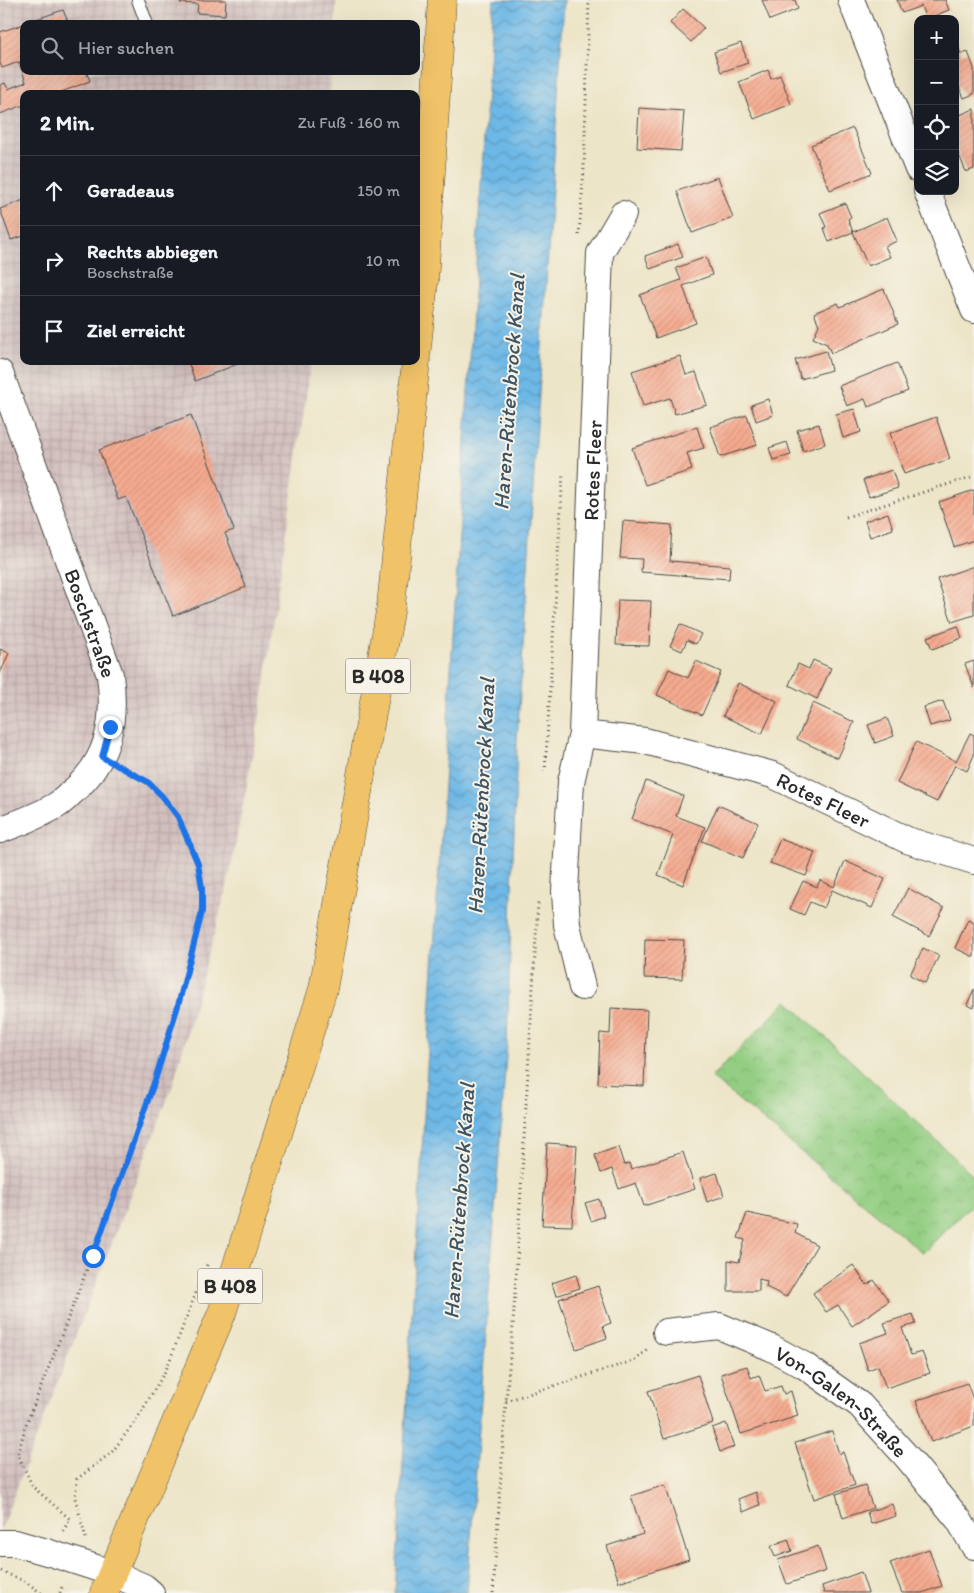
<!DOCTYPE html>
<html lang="de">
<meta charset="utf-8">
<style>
body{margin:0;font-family:Itim,sans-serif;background:#242831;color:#f1f3f6}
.controls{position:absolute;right:15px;top:15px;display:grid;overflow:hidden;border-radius:10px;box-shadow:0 5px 20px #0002}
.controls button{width:45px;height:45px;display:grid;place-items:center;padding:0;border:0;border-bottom:1px solid #363941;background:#171b24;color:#f1f3f6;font:25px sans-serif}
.stop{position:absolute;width:15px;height:15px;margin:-11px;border:4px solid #1a73e8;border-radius:50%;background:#fff}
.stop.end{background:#1a73e8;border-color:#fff;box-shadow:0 1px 5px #0008}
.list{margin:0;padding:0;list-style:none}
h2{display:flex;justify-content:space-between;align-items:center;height:65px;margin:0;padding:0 20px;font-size:21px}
h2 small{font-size:16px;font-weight:400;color:#9ea1a6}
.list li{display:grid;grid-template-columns:32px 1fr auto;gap:15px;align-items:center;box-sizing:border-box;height:70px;padding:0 20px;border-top:1px solid #363941}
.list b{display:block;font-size:19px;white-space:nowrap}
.list p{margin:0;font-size:16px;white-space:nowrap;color:#9ea1a6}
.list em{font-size:16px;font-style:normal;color:#9ea1a6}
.icon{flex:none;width:28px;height:28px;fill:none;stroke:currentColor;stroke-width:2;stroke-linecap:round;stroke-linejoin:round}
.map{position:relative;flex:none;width:974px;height:1593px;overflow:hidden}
.search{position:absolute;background:#171b24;box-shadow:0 5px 20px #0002;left:20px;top:20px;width:400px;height:55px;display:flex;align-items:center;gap:12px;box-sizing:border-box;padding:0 18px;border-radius:10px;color:#9ea1a6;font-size:19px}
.panel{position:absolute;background:#171b24;box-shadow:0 5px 20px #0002;left:20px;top:90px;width:400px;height:275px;border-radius:10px}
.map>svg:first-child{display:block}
</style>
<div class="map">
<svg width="974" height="1593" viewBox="0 0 974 1593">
<defs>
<pattern id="industrial-grid" width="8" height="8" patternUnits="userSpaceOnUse" patternTransform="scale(1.25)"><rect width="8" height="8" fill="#d1bfbe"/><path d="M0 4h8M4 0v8" fill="none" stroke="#b4a4a3"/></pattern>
<pattern id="park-crowns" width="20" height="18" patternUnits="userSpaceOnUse" patternTransform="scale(1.25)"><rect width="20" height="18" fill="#93ce82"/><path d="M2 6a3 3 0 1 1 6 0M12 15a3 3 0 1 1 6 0" fill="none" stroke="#7fb170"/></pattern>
<pattern id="water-waves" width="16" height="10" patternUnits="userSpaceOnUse" patternTransform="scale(1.25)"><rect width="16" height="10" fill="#6db8e6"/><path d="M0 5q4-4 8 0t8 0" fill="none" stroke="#5a96bb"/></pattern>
<pattern id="building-hatch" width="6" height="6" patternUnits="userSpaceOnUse" patternTransform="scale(1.25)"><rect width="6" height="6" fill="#f5ab90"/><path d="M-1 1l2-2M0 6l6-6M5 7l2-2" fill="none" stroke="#d2937c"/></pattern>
</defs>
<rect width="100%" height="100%" fill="#f7f3e8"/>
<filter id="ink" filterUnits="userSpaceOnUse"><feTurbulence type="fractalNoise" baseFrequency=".02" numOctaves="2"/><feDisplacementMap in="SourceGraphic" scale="10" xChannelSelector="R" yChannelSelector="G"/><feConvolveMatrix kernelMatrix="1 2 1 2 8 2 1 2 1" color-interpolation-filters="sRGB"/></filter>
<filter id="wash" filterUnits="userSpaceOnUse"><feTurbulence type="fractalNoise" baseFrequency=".0096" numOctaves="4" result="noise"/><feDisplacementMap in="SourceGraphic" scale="20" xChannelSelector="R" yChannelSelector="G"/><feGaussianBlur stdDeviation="1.12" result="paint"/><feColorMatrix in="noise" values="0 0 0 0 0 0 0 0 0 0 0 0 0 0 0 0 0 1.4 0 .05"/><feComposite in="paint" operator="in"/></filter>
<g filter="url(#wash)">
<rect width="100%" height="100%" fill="#ede5c8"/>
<!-- industrial -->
<path fill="url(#industrial-grid)" d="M 0,0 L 336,0 L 335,24 L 24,24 L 24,71 L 331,71 L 330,94 L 24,94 L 24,361 L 311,361 L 260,715 L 228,883 L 173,1085 L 0,1531 Z"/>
<!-- park -->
<path fill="url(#park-crowns)" stroke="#5f7c56" d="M 787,1001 L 974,1176 L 974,1202 L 923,1253 L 711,1077 Z"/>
<!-- water -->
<path fill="url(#water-waves)" stroke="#4c7288" d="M 493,0 L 564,0 L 517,741 L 507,1043 L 467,1593 L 395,1593 C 428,1062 458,531 493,0 Z"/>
<g id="blocks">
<!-- building -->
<path fill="url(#building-hatch)" d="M 181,0 L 226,0 L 225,15 L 197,13 L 198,4 L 180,3 Z
M 762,0 L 795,0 L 798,9 L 770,20 Z
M 897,0 L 945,0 L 949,10 L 926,19 L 921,6 L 902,13 Z
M 683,9 L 704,28 L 691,42 L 670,23 Z
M 63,10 L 69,24 L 25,24 L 25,23 Z
M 24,24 L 24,71 L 86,71 L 90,81 L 56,94 L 24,94 L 24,105 L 0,114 L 0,85 L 5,83 L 8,89 L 26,82 L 19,62 L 2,68 L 0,63 L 0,32 Z
M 955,39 L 961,54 L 968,52 L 974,68 L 974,94 L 964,98 L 959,87 L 955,88 Z
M 741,43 L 748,63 L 721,72 L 714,52 Z
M 768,70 L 771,79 L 780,75 L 791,104 L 754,119 L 739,82 Z
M 639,108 L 684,111 L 681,151 L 637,148 Z
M 974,109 L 974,169 L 966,172 L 955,145 L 955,117 Z
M 853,128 L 872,173 L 830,190 L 811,145 Z
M 718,177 L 733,218 L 692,233 L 677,191 Z
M 24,200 L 24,236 L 11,240 L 0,209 Z
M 845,203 L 851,217 L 848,219 L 853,232 L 887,217 L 897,241 L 885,246 L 890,257 L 868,266 L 853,232 L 829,242 L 824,228 L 826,227 L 820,213 Z
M 678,244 L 683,257 L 650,269 L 645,256 Z
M 706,257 L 712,275 L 683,286 L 696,323 L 656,338 L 640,295 L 681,280 L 676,268 Z
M 884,289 L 898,324 L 831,353 L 827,344 L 813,338 L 819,325 L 814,313 L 838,303 L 840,307 Z
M 826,351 L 831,370 L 801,379 L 795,360 Z
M 680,356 L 686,375 L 696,372 L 707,405 L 675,414 L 670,398 L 643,406 L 632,371 Z
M 188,361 L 245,361 L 195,381 Z
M 897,363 L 908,391 L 868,407 L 865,399 L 847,406 L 839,386 Z
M 768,399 L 773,415 L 756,421 L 751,405 Z
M 854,409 L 861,432 L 843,438 L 836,414 Z
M 191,415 L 234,530 L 225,533 L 246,587 L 173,616 L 126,497 L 118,500 L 99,450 Z
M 747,415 L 757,445 L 720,457 L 710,427 Z
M 936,417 L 950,459 L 904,474 L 890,433 Z
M 819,424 L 825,444 L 803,451 L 797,430 Z
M 697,427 L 704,448 L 687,453 L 692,470 L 645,485 L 632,448 Z
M 787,442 L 791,455 L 773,460 L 769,448 Z
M 892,470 L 898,488 L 869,497 L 863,480 Z
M 974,490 L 974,540 L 954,547 L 939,502 Z
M 888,513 L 893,529 L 870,537 L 865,521 Z
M 623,521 L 672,525 L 670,561 L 730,566 L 729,579 L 641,572 L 642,559 L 620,558 Z
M 974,566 L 974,615 L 952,622 L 937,579 Z
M 618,600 L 651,601 L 649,646 L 616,645 Z
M 680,624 L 701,634 L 696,644 L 687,640 L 682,651 L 670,646 Z
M 958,626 L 962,638 L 932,649 L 927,637 Z
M 0,649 L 9,653 L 0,674 Z
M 813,660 L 831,668 L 817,699 L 789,685 L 798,664 L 809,669 Z
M 696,661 L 721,672 L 702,715 L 657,695 L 669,669 L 688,678 Z
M 974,661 L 974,688 L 965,664 Z
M 738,683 L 777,701 L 762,734 L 723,716 Z
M 943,701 L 950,720 L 930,726 L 924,707 Z
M 813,703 L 854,722 L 838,758 L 797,739 Z
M 887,718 L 894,736 L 875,743 L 868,725 Z
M 970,733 L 974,735 L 974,755 L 967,771 L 955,765 L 937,802 L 897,783 L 916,742 L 956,761 Z
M 646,781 L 683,796 L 676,816 L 705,827 L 683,885 L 658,875 L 673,835 L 632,819 Z
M 718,805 L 758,823 L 743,858 L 702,841 Z
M 780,839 L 815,852 L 806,876 L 770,863 Z
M 845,861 L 885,879 L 872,908 L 832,890 L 824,908 L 810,902 L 804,915 L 790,909 L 803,881 L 817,887 L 820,880 L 834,887 Z
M 908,888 L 944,908 L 929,936 L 893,917 Z
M 968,919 L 974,922 L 974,957 L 955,948 Z
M 645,939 L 684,940 L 682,979 L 644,978 Z
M 923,948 L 939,956 L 925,983 L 910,975 Z
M 974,989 L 974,1008 L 967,1005 Z
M 611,1008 L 647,1010 L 644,1086 L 598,1084 L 600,1033 L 610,1034 Z
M 547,1143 L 577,1145 L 572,1226 L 542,1225 Z
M 618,1147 L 624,1165 L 629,1163 L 631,1169 L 683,1152 L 695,1189 L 644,1206 L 636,1183 L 619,1189 L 612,1169 L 601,1173 L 595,1155 Z
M 717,1173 L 724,1196 L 707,1202 L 700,1178 Z
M 599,1199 L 604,1216 L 591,1221 L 585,1203 Z
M 747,1213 L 797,1224 L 795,1233 L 817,1245 L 786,1297 L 766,1287 L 767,1281 L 759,1279 L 759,1291 L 728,1291 L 728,1260 L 739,1262 L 745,1240 L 738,1238 Z
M 853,1265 L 867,1285 L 874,1280 L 889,1301 L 852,1326 L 838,1305 L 826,1312 L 813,1293 Z
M 576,1275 L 580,1288 L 556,1296 L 552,1283 Z
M 598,1286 L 611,1323 L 603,1326 L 607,1338 L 576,1349 L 559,1299 Z
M 913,1314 L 916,1324 L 902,1328 L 911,1355 L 922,1352 L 930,1373 L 886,1388 L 878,1366 L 868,1370 L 859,1343 L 888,1333 L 884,1323 Z
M 747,1366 L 751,1378 L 759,1375 L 765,1391 L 781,1386 L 784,1394 L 791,1391 L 798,1416 L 741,1434 L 721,1374 Z
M 698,1375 L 713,1423 L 664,1439 L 648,1391 Z
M 967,1383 L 974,1402 L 974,1426 L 931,1442 L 916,1401 Z
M 726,1423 L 734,1447 L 720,1452 L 712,1428 Z
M 832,1431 L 839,1454 L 843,1452 L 855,1485 L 814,1499 L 795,1443 Z
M 665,1485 L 689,1559 L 619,1582 L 607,1546 L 643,1534 L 631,1496 Z
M 865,1485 L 873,1508 L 843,1518 L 836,1494 Z
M 756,1492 L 760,1505 L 743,1512 L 738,1499 Z
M 892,1504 L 896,1516 L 871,1524 L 867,1512 Z
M 788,1539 L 792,1551 L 775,1557 L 771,1546 Z
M 818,1546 L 826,1571 L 787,1584 L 778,1560 Z
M 929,1549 L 942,1586 L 922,1593 L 902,1593 L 890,1563 Z
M 861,1572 L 868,1593 L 824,1593 L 822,1586 Z"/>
</g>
</g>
<g filter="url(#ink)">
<use href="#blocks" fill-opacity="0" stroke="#484743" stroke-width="1"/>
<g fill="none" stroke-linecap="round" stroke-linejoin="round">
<defs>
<path id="service" d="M 138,0 L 147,24"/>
<g id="minor">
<path d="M 851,0 L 918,169"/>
<path d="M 927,191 L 974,310"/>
<path id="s1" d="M 0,373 L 110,675 C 116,722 109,761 71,793 C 67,797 62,802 57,805 C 39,816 19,823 0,830"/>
<path id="s2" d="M 582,734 L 645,741 L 773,775 L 907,840 L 974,861"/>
<path id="s3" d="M 582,987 L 567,925 L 565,891 L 571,782 L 582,734 L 600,253 L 623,214"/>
<path id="s4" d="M 666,1332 L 719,1326 L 772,1348 L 805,1366 L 860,1405 L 907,1457 L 959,1520 L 974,1546"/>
<path d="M 0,1543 L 15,1543 L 50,1553 L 112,1573 L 144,1587 L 151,1593"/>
</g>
<path id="primary" d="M 416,356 L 424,281 L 442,0
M 104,1593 L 222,1313 L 323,989 L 391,606 L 416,361"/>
</defs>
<!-- service casing -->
<use href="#service" stroke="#484743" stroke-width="14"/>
<!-- minor casing -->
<use href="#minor" stroke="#484743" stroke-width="28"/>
<!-- primary casing -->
<use href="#primary" stroke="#484743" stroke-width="29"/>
<!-- path -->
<path stroke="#484743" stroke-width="3" stroke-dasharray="1 4" stroke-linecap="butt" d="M 579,235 L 584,169 L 589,0
M 846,517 L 974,476
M 545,772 L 563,473
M 506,1401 L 636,1360 L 647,1349
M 63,1531 L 70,1519 L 33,1487 L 18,1455 L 25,1427 C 77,1297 128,1167 170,1032 C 177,1008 184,984 190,960 C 196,936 203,914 202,889 C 199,850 178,809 149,783 C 142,777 132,772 123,767
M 86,1538 L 75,1498 L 77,1479 L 112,1452 L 137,1419 L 166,1370 L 208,1262
M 1,1571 L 26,1582 L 41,1593
M 60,1593 L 63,1584
M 493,1593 L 506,1401 L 513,1325 L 538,903"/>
<!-- service -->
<use href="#service" stroke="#fff" stroke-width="12"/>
<!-- minor -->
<use href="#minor" stroke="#fff" stroke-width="26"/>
<!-- primary -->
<use href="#primary" stroke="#f0c369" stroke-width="28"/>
</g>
</g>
<g fill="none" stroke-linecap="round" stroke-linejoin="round" filter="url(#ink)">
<!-- route -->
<path stroke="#1a73e8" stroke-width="6" d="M 93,1256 L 155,1080 L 179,1002 L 202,912 L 202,888 L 198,864 L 178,817 L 162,796 L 148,782 L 102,757 L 110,727"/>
</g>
<g text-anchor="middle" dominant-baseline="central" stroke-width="4" stroke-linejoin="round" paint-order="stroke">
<!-- shield labels -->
<g fill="#f7f3e8" stroke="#686764" stroke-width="1">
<rect x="345.5" y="658.5" width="65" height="35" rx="4"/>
<rect x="197.5" y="1268.5" width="65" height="35" rx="4"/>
</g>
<g font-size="20" font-weight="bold" fill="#2b2b2b">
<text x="378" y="676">B 408</text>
<text x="230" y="1286">B 408</text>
</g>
<!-- street labels -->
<g font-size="21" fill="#2b2b2b" stroke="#f7f3e8">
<text stroke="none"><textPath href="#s3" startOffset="520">Rotes Fleer</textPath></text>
<text stroke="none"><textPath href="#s1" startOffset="266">Boschstraße</textPath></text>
<text stroke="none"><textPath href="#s2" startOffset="252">Rotes Fleer</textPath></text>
<text stroke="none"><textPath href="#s4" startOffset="199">Von-Galen-Straße</textPath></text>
</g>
<!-- water labels -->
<g font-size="22" font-style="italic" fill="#3f5563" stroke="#f7f3e8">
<text transform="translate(509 392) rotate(-86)">Haren-Rütenbrock Kanal</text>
<text transform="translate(481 796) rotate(-87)">Haren-Rütenbrock Kanal</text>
<text transform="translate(459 1201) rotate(-86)">Haren-Rütenbrock Kanal</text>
</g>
</g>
</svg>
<div class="controls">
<button>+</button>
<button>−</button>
<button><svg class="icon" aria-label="locate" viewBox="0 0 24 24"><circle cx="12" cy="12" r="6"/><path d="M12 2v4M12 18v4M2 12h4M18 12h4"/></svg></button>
<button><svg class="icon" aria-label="layers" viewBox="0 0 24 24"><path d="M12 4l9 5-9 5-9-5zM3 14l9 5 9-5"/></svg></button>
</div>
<div class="stop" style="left:93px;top:1256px"></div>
<div class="stop end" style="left:110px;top:727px"></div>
<div class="search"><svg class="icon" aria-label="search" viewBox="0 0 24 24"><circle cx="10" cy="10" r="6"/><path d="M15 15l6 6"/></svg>Hier suchen</div>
<section class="panel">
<h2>2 Min.<small>Zu Fuß · 160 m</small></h2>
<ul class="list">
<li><svg class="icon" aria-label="ahead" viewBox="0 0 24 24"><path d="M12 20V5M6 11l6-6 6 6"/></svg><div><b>Geradeaus</b></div><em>150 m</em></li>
<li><svg class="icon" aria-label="right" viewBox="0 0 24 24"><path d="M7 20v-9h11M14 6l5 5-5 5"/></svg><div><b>Rechts abbiegen</b><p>Boschstraße</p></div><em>10 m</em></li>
<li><svg class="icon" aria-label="arrive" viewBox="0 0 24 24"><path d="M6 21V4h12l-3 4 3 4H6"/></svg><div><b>Ziel erreicht</b></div></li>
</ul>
</section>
</div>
